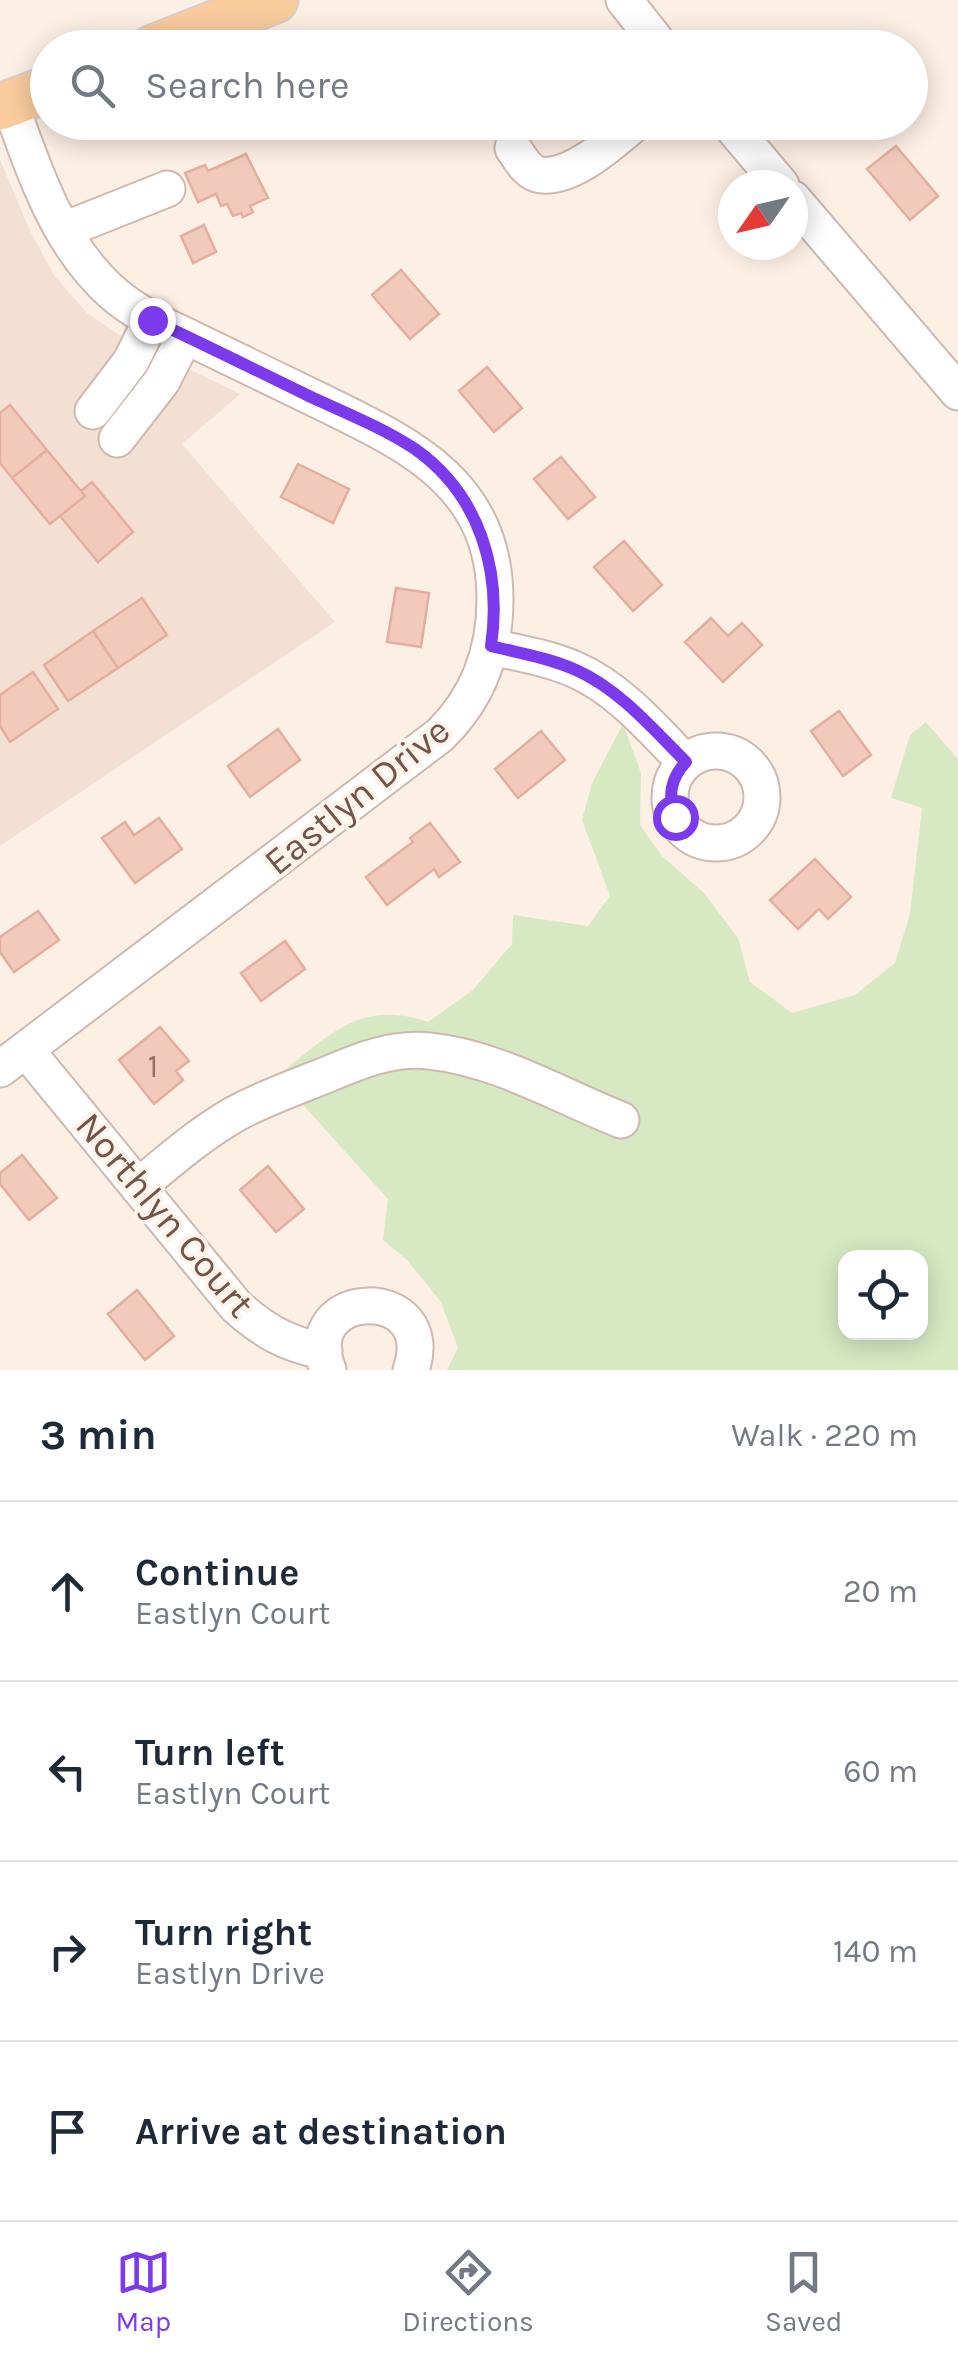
<!DOCTYPE html>
<meta charset="utf-8">
<style>
body{margin:0;font-family:Karla,sans-serif;background:#f2f2f3;color:#1f2937}
.controls{position:absolute;right:30px;bottom:30px;display:grid;overflow:hidden;border-radius:20px;box-shadow:0 5px 25px #0003}
.controls button{width:90px;height:90px;display:grid;place-items:center;padding:0;border:0;border-bottom:2px solid #e0e1e3;background:#fff;color:#1f2937;font:50px sans-serif}
.compass{position:absolute;left:718px;top:170px;width:90px;height:90px;border-radius:50%;background:#fff;box-shadow:0 5px 25px #0003;rotate:236deg}
.stop{position:absolute;width:30px;height:30px;margin:-22px;border:8px solid #7c3aed;border-radius:50%;background:#fff}
.stop.end{background:#7c3aed;border-color:#fff;box-shadow:0 2px 10px #0008}
.list{margin:0;padding:0;list-style:none}
h2{display:flex;justify-content:space-between;align-items:center;height:130px;margin:0;padding:0 40px;font-size:42px}
h2 small{font-size:32px;font-weight:400;color:#747a83}
.list li{display:grid;grid-template-columns:65px 1fr auto;gap:30px;align-items:center;box-sizing:border-box;height:180px;padding:0 40px;border-top:2px solid #e0e1e3}
.list b{display:block;font-size:38px;white-space:nowrap}
.list p{margin:0;font-size:32px;white-space:nowrap;color:#747a83}
.list em{font-size:32px;font-style:normal;color:#747a83}
.icon{flex:none;width:55px;height:55px;fill:none;stroke:currentColor;stroke-width:2;stroke-linecap:round;stroke-linejoin:round}
.map{position:relative;flex:none;width:958px;height:1370px;overflow:hidden}
.search{position:absolute;background:#fff;box-shadow:0 5px 25px #0003;left:30px;right:30px;top:30px;height:110px;display:flex;align-items:center;gap:25px;box-sizing:border-box;padding:0 35px;border-radius:55px;color:#747a83;font-size:38px}
.sheet{height:850px;background:#fff}
nav{display:flex;justify-content:space-around;align-items:center;box-sizing:border-box;height:140px;border-top:2px solid #e0e1e3;background:#fff;font-size:28px;color:#747a83}
nav a{display:grid;justify-items:center;gap:5px}
nav .on{color:#7c3aed}
.map>svg:first-child{display:block}
</style>
<div class="map">
<svg width="958" height="1370" viewBox="0 0 958 1370">
<rect width="100%" height="100%" fill="#fcefe4"/>
<!-- residential -->
<path fill="#f3e0d2" d="M 0,160 L 31,233 L 54,275 L 87,313 L 121,336 L 240,394 L 182,444 L 335,622 L 0,846 Z"/>
<!-- green -->
<path fill="#d7e9c3" fill-rule="evenodd" d="M 926,722 L 958,759 L 958,1370 L 447,1370 L 458,1348 L 441,1302 L 408,1261 L 383,1240 L 388,1199 L 277,1076 C 328,1037 359,998 428,1022 L 473,990 L 512,944 L 513,915 L 588,926 L 610,896 L 582,820 L 592,783 L 623,724 L 641,773 L 640,825 L 662,856 L 704,893 L 738,938 L 750,982 L 792,1013 L 855,995 L 895,963 L 910,914 L 922,808 L 891,798 L 910,735 ZM 846,1258 L 920,1258 L 920,1332 L 846,1332 Z"/>
<!-- building -->
<path fill="#f1cabc" stroke="#e3ae9d" stroke-width="2.5" d="M 896,146 L 938,196 L 910,220 L 867,169 Z
M 246,154 L 268,198 L 250,206 L 253,212 L 243,217 L 241,213 L 233,216 L 227,204 L 221,206 L 216,194 L 198,202 L 185,173 L 205,165 L 208,171 Z
M 204,225 L 216,252 L 193,263 L 181,236 Z
M 401,270 L 439,314 L 410,339 L 372,295 Z
M 487,367 L 522,408 L 494,432 L 459,391 Z
M 10,405 L 47,450 L 12,478 L 0,463 L 0,413 Z
M 47,450 L 85,496 L 50,524 L 12,478 Z
M 561,457 L 595,497 L 568,519 L 534,479 Z
M 298,464 L 349,489 L 333,523 L 281,497 Z
M 92,482 L 133,532 L 98,562 L 60,516 L 85,496 L 81,491 Z
M 624,541 L 662,585 L 633,611 L 594,567 Z
M 396,588 L 429,593 L 421,647 L 387,642 Z
M 142,598 L 167,635 L 118,668 L 93,631 Z
M 711,618 L 728,636 L 742,623 L 762,645 L 723,682 L 685,642 Z
M 93,631 L 118,668 L 68,701 L 44,665 Z
M 33,672 L 58,709 L 10,742 L 0,726 L 0,695 Z
M 839,711 L 871,755 L 843,776 L 811,731 Z
M 278,729 L 300,760 L 250,797 L 228,766 Z
M 541,731 L 565,760 L 518,798 L 495,769 Z
M 159,818 L 182,849 L 135,883 L 102,838 L 125,822 L 134,835 Z
M 430,823 L 460,862 L 439,877 L 434,869 L 387,905 L 366,877 L 413,842 L 410,838 Z
M 815,859 L 851,897 L 828,919 L 819,909 L 798,929 L 770,900 Z
M 38,911 L 59,940 L 14,972 L 0,952 L 0,937 Z
M 285,941 L 305,969 L 261,1001 L 241,973 Z
M 160,1027 L 189,1061 L 176,1071 L 183,1080 L 154,1104 L 119,1060 Z
M 22,1155 L 57,1198 L 29,1220 L 0,1184 L 0,1173 Z
M 268,1166 L 304,1209 L 276,1232 L 240,1190 Z
M 137,1290 L 174,1336 L 145,1360 L 108,1314 Z"/>
<g fill="none" stroke-linecap="round" stroke-linejoin="round">
<defs>
<path id="minor" d="M 624,0 L 662,48
M 728,122 L 781,185
M 513,148 C 520,158 527,173 541,175 C 572,179 614,141 636,122
M 793,199 L 958,392
M 64,230 L 167,189
M 93,411 L 131,361 L 152,319
M 117,439 L 162,381 L 185,336
M 491,647 C 519,653 549,658 576,670 C 619,689 653,729 685,762
M670 797a46 46 0 1 1 92 0a46 46 0 1 1-92 0Z
M 26,1050 L 236,1306 C 262,1330 288,1345 324,1351
M 0,1069 L 440,735 C 478,698 495,652 495,599 C 495,484 410,445 322,402 C 279,381 236,360 192,339 C 165,326 137,314 114,294 C 59,247 33,169 10,103
M 138,1187 C 169,1161 200,1134 235,1114 C 264,1098 296,1087 326,1075 C 359,1061 392,1047 429,1051 C 497,1058 558,1095 621,1120
M 328,1370 C 295,1286 441,1283 411,1370"/>
<path id="major" d="M 153,48 L 275,0
M 0,107 L 48,89"/>
</defs>
<!-- minor casing -->
<use href="#minor" stroke="#cfb8ae" stroke-width="39"/>
<!-- major casing -->
<use href="#major" stroke="#d8cfcc" stroke-width="49"/>
<!-- minor -->
<use href="#minor" stroke="#fff" stroke-width="35"/>
<!-- major -->
<use href="#major" stroke="#f9cb9d" stroke-width="45"/>
</g>
<g fill="none" stroke-linecap="round" stroke-linejoin="round">
<!-- route -->
<path stroke="#7c3aed" stroke-width="12" d="M 152,320 C 205,345 258,371 311,397 C 346,413 383,428 415,449 C 480,495 502,571 491,646 C 519,653 549,658 576,670 C 619,689 653,729 686,762 C 670,779 668,796 675,817"/>
</g>
<g text-anchor="middle" dominant-baseline="central" stroke-width="8" stroke-linejoin="round" paint-order="stroke">
<!-- number labels -->
<g font-size="32" fill="#937166">
<text x="153" y="1066">1</text>
</g>
<!-- street labels -->
<g font-size="38" fill="#74534a" stroke="#fff4ea">
<text transform="translate(357 796) rotate(-39)">Eastlyn Drive</text>
<text transform="translate(165 1215) rotate(50)">Northlyn Court</text>
</g>
</g>
</svg>
<div class="controls">
<button><svg class="icon" aria-label="locate" viewBox="0 0 24 24"><circle cx="12" cy="12" r="6"/><path d="M12 2v4M12 18v4M2 12h4M18 12h4"/></svg></button>
</div>
<svg class="compass" viewBox="-18 -18 36 36"><path d="M0-13l5 13h-10z" fill="#e53935"/><path d="M0 13l5-13h-10z" fill="#747a83"/></svg>
<div class="stop" style="left:675px;top:817px"></div>
<div class="stop end" style="left:152px;top:320px"></div>
<div class="search"><svg class="icon" aria-label="search" viewBox="0 0 24 24"><circle cx="10" cy="10" r="6"/><path d="M15 15l6 6"/></svg>Search here</div>
</div>
<section class="sheet">
<h2>3 min<small>Walk · 220 m</small></h2>
<ul class="list">
<li><svg class="icon" aria-label="ahead" viewBox="0 0 24 24"><path d="M12 20V5M6 11l6-6 6 6"/></svg><div><b>Continue</b><p>Eastlyn Court</p></div><em>20 m</em></li>
<li><svg class="icon" aria-label="left" viewBox="0 0 24 24"><path d="M17 20v-9H6M10 6l-5 5 5 5"/></svg><div><b>Turn left</b><p>Eastlyn Court</p></div><em>60 m</em></li>
<li><svg class="icon" aria-label="right" viewBox="0 0 24 24"><path d="M7 20v-9h11M14 6l5 5-5 5"/></svg><div><b>Turn right</b><p>Eastlyn Drive</p></div><em>140 m</em></li>
<li><svg class="icon" aria-label="arrive" viewBox="0 0 24 24"><path d="M6 21V4h12l-3 4 3 4H6"/></svg><div><b>Arrive at destination</b></div></li>
</ul>
</section>
<nav>
<a class="on"><svg class="icon" aria-label="map" viewBox="0 0 24 24"><path d="M3 6l6-2 6 2 6-2v14l-6 2-6-2-6 2zM9 4v14M15 6v14"/></svg>Map</a>
<a><svg class="icon" aria-label="directions" viewBox="0 0 24 24"><path d="M12 3l9 9-9 9-9-9zM9 14v-3h6M13 9l2 2-2 2"/></svg>Directions</a>
<a><svg class="icon" aria-label="saved" viewBox="0 0 24 24"><path d="M7 4h10v16l-5-4-5 4z"/></svg>Saved</a>
</nav>
